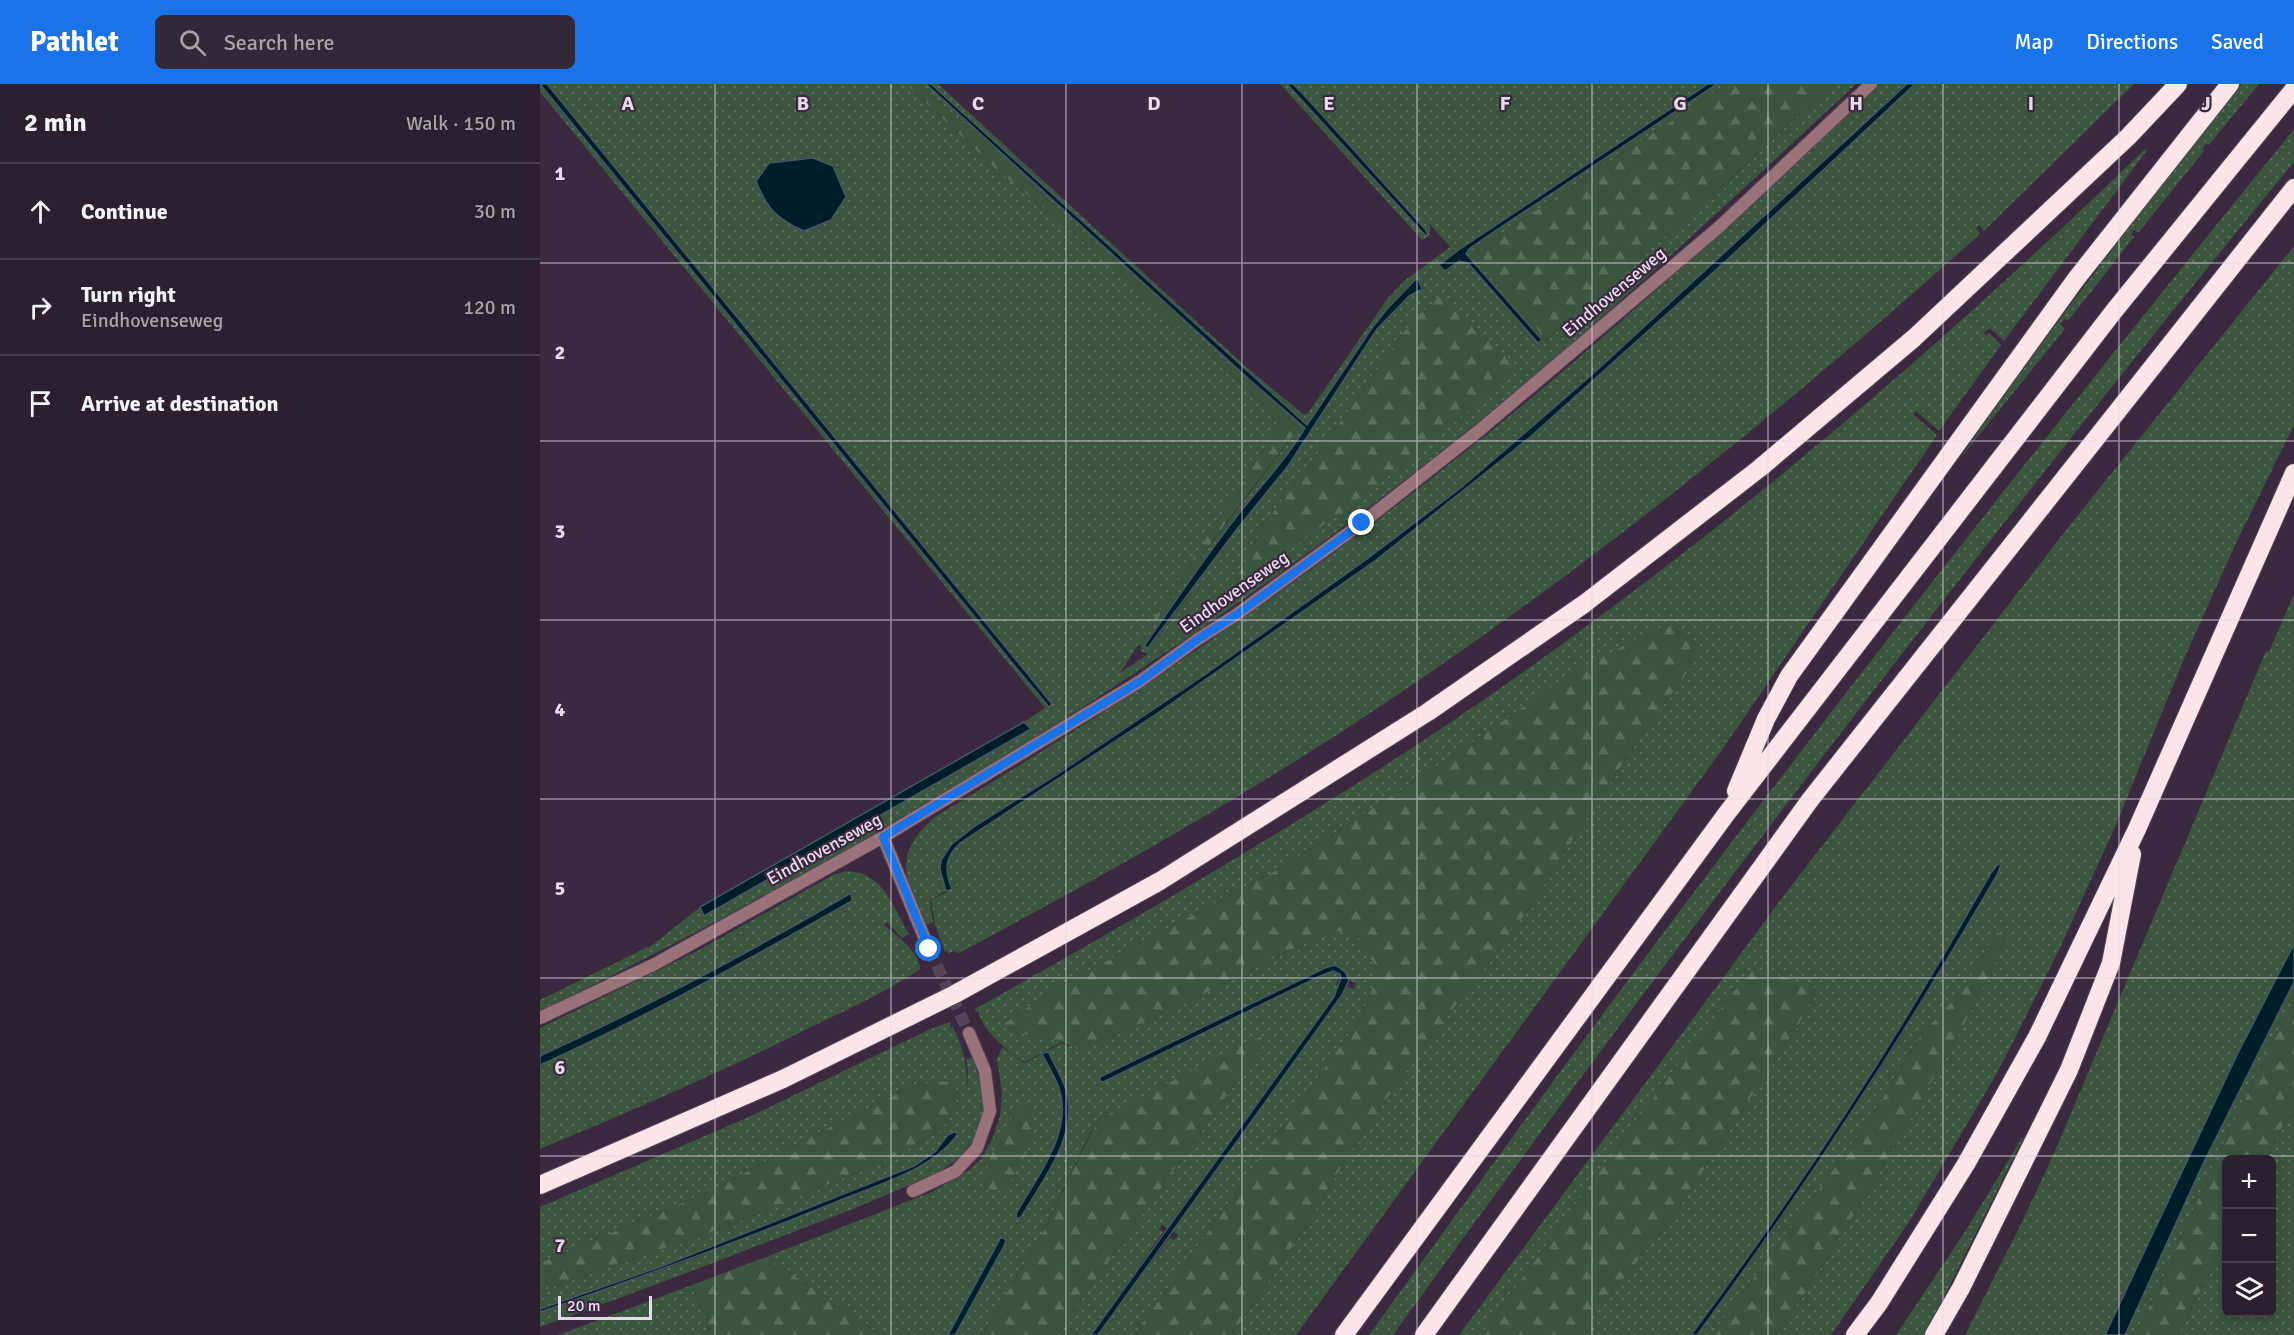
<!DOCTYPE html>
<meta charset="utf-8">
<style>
body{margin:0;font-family:Signika,sans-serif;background:#342737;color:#f1f3f6}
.controls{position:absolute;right:18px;bottom:18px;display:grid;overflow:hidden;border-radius:9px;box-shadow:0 3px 9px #0003}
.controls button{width:54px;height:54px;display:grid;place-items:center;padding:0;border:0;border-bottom:2px solid #483d4b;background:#2c1f2f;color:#f1f3f6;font:30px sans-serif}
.scale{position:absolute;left:18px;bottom:15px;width:94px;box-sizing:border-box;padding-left:6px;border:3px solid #e6dbe9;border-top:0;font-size:16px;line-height:21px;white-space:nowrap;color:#e6dbe9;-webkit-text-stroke:4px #3b293f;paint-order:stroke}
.stop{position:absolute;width:18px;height:18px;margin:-14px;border:4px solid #1a73e8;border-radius:50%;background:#fff}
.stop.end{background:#1a73e8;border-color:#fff;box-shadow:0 2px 6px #0008}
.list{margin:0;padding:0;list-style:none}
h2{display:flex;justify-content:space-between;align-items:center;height:78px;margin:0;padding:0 24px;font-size:26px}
h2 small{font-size:20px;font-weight:400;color:#a6a2aa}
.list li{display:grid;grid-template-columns:39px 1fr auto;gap:18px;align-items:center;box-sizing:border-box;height:96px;padding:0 24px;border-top:2px solid #483d4b}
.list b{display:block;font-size:22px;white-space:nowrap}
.list p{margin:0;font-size:20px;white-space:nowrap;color:#a6a2aa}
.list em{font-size:20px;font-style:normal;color:#a6a2aa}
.icon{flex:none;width:33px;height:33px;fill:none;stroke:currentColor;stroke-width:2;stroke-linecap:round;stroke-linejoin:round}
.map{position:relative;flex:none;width:1754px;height:1251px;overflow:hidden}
header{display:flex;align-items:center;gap:36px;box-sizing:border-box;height:84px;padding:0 30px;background:#1a73e8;color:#fff}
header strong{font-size:28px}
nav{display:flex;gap:33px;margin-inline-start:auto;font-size:21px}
.search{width:420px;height:54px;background:#342737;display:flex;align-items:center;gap:15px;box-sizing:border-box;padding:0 21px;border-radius:9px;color:#a6a2aa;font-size:22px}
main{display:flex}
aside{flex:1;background:#2c1f2f}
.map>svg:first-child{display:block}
</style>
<header>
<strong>Pathlet</strong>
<div class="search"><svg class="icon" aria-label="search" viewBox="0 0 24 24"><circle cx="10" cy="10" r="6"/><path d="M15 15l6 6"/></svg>Search here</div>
<nav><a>Map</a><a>Directions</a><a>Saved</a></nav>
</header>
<main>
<aside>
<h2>2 min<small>Walk · 150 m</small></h2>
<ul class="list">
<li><svg class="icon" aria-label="ahead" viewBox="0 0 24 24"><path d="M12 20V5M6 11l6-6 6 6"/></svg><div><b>Continue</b></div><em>30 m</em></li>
<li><svg class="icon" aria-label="right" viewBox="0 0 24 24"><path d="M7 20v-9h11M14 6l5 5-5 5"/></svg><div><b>Turn right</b><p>Eindhovenseweg</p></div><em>120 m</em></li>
<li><svg class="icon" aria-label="arrive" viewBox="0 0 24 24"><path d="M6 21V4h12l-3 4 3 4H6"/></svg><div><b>Arrive at destination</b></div></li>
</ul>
</aside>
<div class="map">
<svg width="1754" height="1251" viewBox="0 0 1754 1251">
<defs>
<pattern id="grass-dots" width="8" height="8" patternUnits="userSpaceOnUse" patternTransform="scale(1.5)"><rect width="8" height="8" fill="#3c553f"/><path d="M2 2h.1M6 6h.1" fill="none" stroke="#586d5b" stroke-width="1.8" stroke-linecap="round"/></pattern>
<pattern id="forest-firs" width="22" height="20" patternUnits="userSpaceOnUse" patternTransform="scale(1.5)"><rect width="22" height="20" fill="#3c553f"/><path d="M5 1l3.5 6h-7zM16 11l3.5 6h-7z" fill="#586d5b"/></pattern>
</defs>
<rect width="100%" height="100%" fill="#3b293f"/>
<!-- grass -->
<path fill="url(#grass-dots)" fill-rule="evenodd" d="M 0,0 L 509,622 L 512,620 L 7,0 L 366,0 L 456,85 L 564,174 L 742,337 L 580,589 L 608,570 L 601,567 L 600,561 L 639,502 L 759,344 L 380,0 L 386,0 L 711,297 L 765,344 L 743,377 L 700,428 L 610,564 L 697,445 L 748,382 L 837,245 L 869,212 L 882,205 L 866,204 L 832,244 L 767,341 L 391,0 L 398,0 L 704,281 L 764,331 L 768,329 L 848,214 L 864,197 L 910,163 L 890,140 L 890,151 L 882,156 L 740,0 L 747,0 L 887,150 L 855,111 L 753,0 L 1168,0 L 920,165 L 899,181 L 907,186 L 919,177 L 928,179 L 998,259 L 1001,255 L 926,170 L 929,165 L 1177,0 L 1187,0 L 934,168 L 936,177 L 999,247 L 1005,257 L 1168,115 L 1293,0 L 1316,0 C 1175,131 1035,264 883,382 C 610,595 311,776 0,927 L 0,916 L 114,860 L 160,823 L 165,831 L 491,645 L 484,638 L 505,624 L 0,8 ZM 872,237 L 688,511 L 724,440 L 769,382 Z
M 1338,0 L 1367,0 L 1055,288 L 922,403 L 827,475 L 666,590 L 419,754 L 405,768 L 404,803 L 406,807 L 390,816 L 393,838 L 386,841 C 362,796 353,766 398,731 C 569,628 736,517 893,393 C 1049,272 1195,136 1338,0 Z
M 1375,0 L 1594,0 L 1444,147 L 1439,141 L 1436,144 L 1440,150 C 1238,331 1028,501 800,649 C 677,728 548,800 419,869 L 413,867 L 408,870 L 407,867 L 405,868 L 395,841 L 391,816 L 428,797 L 412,805 C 404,786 405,773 420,759 L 612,633 L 836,476 L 989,354 L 1188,175 Z
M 1702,0 L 1719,0 L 1669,61 L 1666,60 L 1662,65 L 1664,67 L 1598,149 L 1594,146 L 1591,150 L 1594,153 L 1528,237 L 1525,235 L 1520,240 L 1525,245 L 1419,376 C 1508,247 1604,122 1702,0 Z
M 1754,45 L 1754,78 C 1441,459 1142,851 853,1251 L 829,1251 C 948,1086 1068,921 1191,759 C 1374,518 1563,280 1754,45 Z
M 1608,65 L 1464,257 L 1450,244 L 1444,249 L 1446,252 L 1449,249 L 1461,261 L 1399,347 L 1376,327 L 1373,330 L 1397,351 L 1184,663 L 756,1251 L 692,1251 L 761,1150 L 813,1064 L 876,973 L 975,845 L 1092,665 L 1160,569 L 1158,561 L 1129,542 L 1031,590 L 898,682 L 741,784 L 516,904 L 464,940 L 469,947 L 522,958 L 485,978 C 467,968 443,947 438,927 L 436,928 L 435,925 C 598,833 761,739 917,634 C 1164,466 1390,273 1604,66 Z
M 1754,162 L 1754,341 L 1696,459 L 1644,575 L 1575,743 L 1519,866 L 1469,966 L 1453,996 L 1369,1138 L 1291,1251 L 1235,1251 L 1265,1209 L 1331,1103 L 1418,952 L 1467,854 L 1457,848 L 1424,905 L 1382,949 L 1329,1037 L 1178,1243 L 1172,1251 L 1157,1251 L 1229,1153 L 1342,983 L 1403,884 L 1451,789 C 1361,949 1261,1104 1151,1251 L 1038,1251 L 1134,1131 L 1259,940 L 1277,904 L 1132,988 L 941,1251 L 919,1251 L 1248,806 L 1530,441 Z
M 1754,510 L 1754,860 L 1698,969 L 1565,1251 L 1425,1251 L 1482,1138 L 1515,1067 L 1726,567 L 1729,568 Z
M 306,787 C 344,788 352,822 369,850 L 362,854 L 347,838 L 344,841 C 357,851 380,869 380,885 C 345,909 306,926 267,945 C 180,989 90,1027 0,1065 L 0,981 C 106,929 209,874 312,817 L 310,810 C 209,869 106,923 0,972 L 0,944 L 157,867 L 293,791 Z
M 796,847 L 812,849 L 820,855 L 835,881 L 837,893 L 820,935 L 594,1251 L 558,1251 L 630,1153 L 634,1156 L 638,1151 L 633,1147 L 807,903 L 814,905 L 816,899 L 809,896 L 805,888 L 785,884 L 560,993 L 563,998 L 780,892 L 792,887 L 800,890 L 801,894 L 799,894 L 796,901 L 799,902 L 794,913 L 627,1144 L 622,1141 L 619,1145 L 623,1148 L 551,1251 L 516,1251 L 725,958 L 561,1034 L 550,1049 L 503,1148 L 442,1251 L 415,1251 L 464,1162 L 466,1156 L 461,1153 L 408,1251 L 341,1251 L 226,1173 L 394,1107 L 429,1086 L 441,1075 L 453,1053 L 460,1032 L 462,1009 L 457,975 L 462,963 L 485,979 L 502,970 C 508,982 518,995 520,1009 C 529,1052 498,1096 481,1133 L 524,1054 L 524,1001 L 508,967 L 522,959 L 528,962 L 553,961 L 652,916 L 752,865 Z
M 1754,898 L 1754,915 L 1678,1071 L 1618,1205 L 1595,1251 L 1585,1251 L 1662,1082 Z
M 410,938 L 411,944 L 413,943 C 424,964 428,986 427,1009 L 428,987 L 426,975 L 433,974 C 446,1009 451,1036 425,1067 C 409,1086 385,1094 362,1104 C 333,1117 304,1129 274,1140 C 183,1175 92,1210 0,1243 L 0,1228 L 144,1178 L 369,1087 L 385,1078 L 416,1047 L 408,1051 L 395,1068 L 374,1082 L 120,1183 L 0,1225 L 0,1207 L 183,1144 L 356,1072 L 402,1045 L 415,1023 L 416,1006 L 398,997 L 369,1004 L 268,1054 L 175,1105 L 0,1179 L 0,1123 L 211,1032 L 388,946 Z
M 1754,1019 L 1754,1251 L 1638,1251 L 1686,1156 L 1686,1228 L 1732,1228 L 1732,1076 L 1726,1075 Z
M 1482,1054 L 1483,1055 L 1385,1251 L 1356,1251 L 1424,1149 Z
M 152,1201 L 172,1251 L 18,1251 Z"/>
<!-- forest -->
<path fill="url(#forest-firs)" d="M 366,0 L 380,0 L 759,344 C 703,415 650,486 600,561 L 597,561 L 742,337 L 564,174 L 456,85 Z
M 1187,0 L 1293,0 L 1168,115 L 1004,258 L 999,247 L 936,177 L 933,172 L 934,168 Z
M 899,213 L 978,283 L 877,371 L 687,513 L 724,440 L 769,382 L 872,237 Z
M 1129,542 L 1158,561 L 1161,569 L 1092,665 L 975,845 L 876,973 L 813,1064 L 761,1150 L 692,1251 L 594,1251 L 820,935 L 837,893 L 835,882 L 820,855 L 812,849 L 796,847 L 752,865 L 652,916 L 553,961 L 538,965 L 522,958 L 469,947 L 464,944 L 464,940 L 516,904 L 741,784 L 898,682 L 1030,590 L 1117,544 Z
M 1457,848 L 1468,854 L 1418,952 L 1331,1103 L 1265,1209 L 1235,1251 L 1172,1251 L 1329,1037 L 1382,949 L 1424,905 Z
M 1213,883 L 1277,904 L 1259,940 L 1134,1131 L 1038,1251 L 941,1251 L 1132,988 Z
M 1754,915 L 1754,1019 L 1726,1075 L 1686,1076 L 1686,1156 L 1638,1251 L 1595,1251 L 1618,1205 L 1678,1071 Z
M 722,952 L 725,953 L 725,958 L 516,1251 L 442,1251 L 503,1148 L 551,1049 L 561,1034 L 679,972 Z
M 398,997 L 414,998 L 416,1006 L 415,1023 L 402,1045 L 356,1072 L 183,1144 L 0,1207 L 0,1179 L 175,1105 L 268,1054 L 369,1004 Z
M 486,1020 L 491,1021 C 501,1055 482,1076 466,1104 C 460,1108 454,1108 447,1104 C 440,1084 468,1030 486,1020 Z
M 226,1173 L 341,1251 L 172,1251 L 152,1201 Z"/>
<!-- water -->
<path fill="#001e2a" stroke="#455763" stroke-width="1.5" d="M 0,0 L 7,0 L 512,620 L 509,623 L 478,586 Z
M 386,0 L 391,0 L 767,341 L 832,244 L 848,224 L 875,196 L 878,195 L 882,205 L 869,212 L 837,245 L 748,382 L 697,445 L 607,565 L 605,561 C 636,516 667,470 701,427 C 723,400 747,374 765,344 L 711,297 Z
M 747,0 L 753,0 L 764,11 L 885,145 L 888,150 L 886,152 Z
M 1168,0 L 1177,0 L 949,151 L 929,165 L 926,170 L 1002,256 L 998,259 L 928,179 L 919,177 L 905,187 L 899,181 L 920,165 Z
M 1367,0 L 1375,0 L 1188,175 L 989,354 L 836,476 L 612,633 L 420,759 C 405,773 404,786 412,805 L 406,807 L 400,785 L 401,776 L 411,761 L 435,742 L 516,691 L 666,590 L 827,475 L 922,403 L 1055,288 Z
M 273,74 L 293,82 L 306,113 L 291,136 L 264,147 C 237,135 227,125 216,97 L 229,79 Z
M 484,638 L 491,645 L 164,832 L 160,823 Z
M 1458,780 L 1461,781 L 1457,791 C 1365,950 1266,1103 1157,1251 L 1151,1251 C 1261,1104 1361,949 1451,789 Z
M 311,809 L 312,817 C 210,874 107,933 0,981 L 0,972 C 106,923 209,869 311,809 Z
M 1754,860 L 1754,898 L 1662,1082 L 1585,1251 L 1565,1251 L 1698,969 Z
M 795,881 L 805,888 L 809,896 L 802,911 L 558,1251 L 551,1251 L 794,913 L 801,894 L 800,890 L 793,887 L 780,892 L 563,998 L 560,997 L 560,993 L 785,884 Z
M 508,967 C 514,981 524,995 527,1010 C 537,1054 502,1097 481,1133 L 477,1135 L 476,1130 C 496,1094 534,1048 519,1004 C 515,993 508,981 502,970 Z
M 416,1047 L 417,1051 C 392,1087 330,1103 291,1120 C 195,1159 98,1194 0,1228 L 0,1225 L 120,1183 L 374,1082 L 395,1068 L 408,1051 Z
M 461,1153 L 466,1156 L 464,1162 L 415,1251 L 408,1251 Z"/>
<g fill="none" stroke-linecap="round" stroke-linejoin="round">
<!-- minor-tunnel -->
<path stroke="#554458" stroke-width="12" stroke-dasharray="12 6" stroke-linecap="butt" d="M 389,865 L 429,949"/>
<defs>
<path id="minor" d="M 343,753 L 389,865
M 0,934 L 115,880 L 343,753 L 599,598 L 658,555 L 696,531 L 822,439 L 941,345 L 1178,144 L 1331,0
M 373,1107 L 416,1087 L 437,1064 L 450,1027 L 445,987 L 429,949"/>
<path id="motorway" d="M 1196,707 L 1226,635 L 1249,592 L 1536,195 L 1690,0
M 0,1101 L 243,995 L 415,910 L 620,797 L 888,628 L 1044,520 L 1220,384 L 1374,254 L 1588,53 L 1638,0
M 804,1251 L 1187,729 L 1574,227 L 1754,5
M 884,1251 L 1270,716 L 1754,104
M 1315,1251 L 1339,1219 L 1426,1080 L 1497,953 L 1597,745 L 1754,389
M 1394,1251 L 1421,1204 L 1529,986 L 1571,879 L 1592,770"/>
</defs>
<!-- minor casing -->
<use href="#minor" stroke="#56455a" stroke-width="14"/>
<!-- motorway casing -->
<use href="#motorway" stroke="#56455a" stroke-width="20"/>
<!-- minor -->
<use href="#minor" stroke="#9a727a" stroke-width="12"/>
<!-- motorway -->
<use href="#motorway" stroke="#fae5e9" stroke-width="18"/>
</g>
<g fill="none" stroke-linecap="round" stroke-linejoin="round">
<!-- route -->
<path stroke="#1a73e8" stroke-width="8" d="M 389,865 L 343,753 L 599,598 L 658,555 L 696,531 L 822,439"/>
</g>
<!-- grid -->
<path fill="none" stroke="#e6dbe9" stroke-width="1.5" stroke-opacity="0.55" d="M 175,0 L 175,1251M 351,0 L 351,1251M 526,0 L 526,1251M 702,0 L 702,1251M 877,0 L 877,1251M 1052,0 L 1052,1251M 1228,0 L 1228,1251M 1403,0 L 1403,1251M 1579,0 L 1579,1251M 0,179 L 1754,179M 0,357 L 1754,357M 0,536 L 1754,536M 0,715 L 1754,715M 0,894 L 1754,894M 0,1072 L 1754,1072"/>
<g text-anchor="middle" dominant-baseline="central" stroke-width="4.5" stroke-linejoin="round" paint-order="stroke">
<!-- street labels -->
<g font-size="18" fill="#e6dbe9" stroke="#3b293f">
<text transform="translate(1074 208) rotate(-40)">Eindhovenseweg</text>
<text transform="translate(694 508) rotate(-35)">Eindhovenseweg</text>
<text transform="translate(284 765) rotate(-29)">Eindhovenseweg</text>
</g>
</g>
<g font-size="20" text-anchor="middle" font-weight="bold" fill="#e6dbe9" stroke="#3b293f" stroke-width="4.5" stroke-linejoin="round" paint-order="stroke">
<text x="88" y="26">A</text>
<text x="263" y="26">B</text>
<text x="438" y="26">C</text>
<text x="614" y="26">D</text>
<text x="789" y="26">E</text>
<text x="965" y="26">F</text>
<text x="1140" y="26">G</text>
<text x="1316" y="26">H</text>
<text x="1491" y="26">I</text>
<text x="1666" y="26">J</text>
<text x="20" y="96">1</text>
<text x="20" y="275">2</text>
<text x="20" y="454">3</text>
<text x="20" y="632">4</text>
<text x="20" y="811">5</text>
<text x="20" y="990">6</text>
<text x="20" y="1168">7</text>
</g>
</svg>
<div class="controls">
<button>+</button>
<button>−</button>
<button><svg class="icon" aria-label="layers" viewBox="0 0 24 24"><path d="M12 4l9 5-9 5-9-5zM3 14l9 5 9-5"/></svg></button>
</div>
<div class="scale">20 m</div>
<div class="stop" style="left:389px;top:865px"></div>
<div class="stop end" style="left:822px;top:439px"></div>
</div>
</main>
